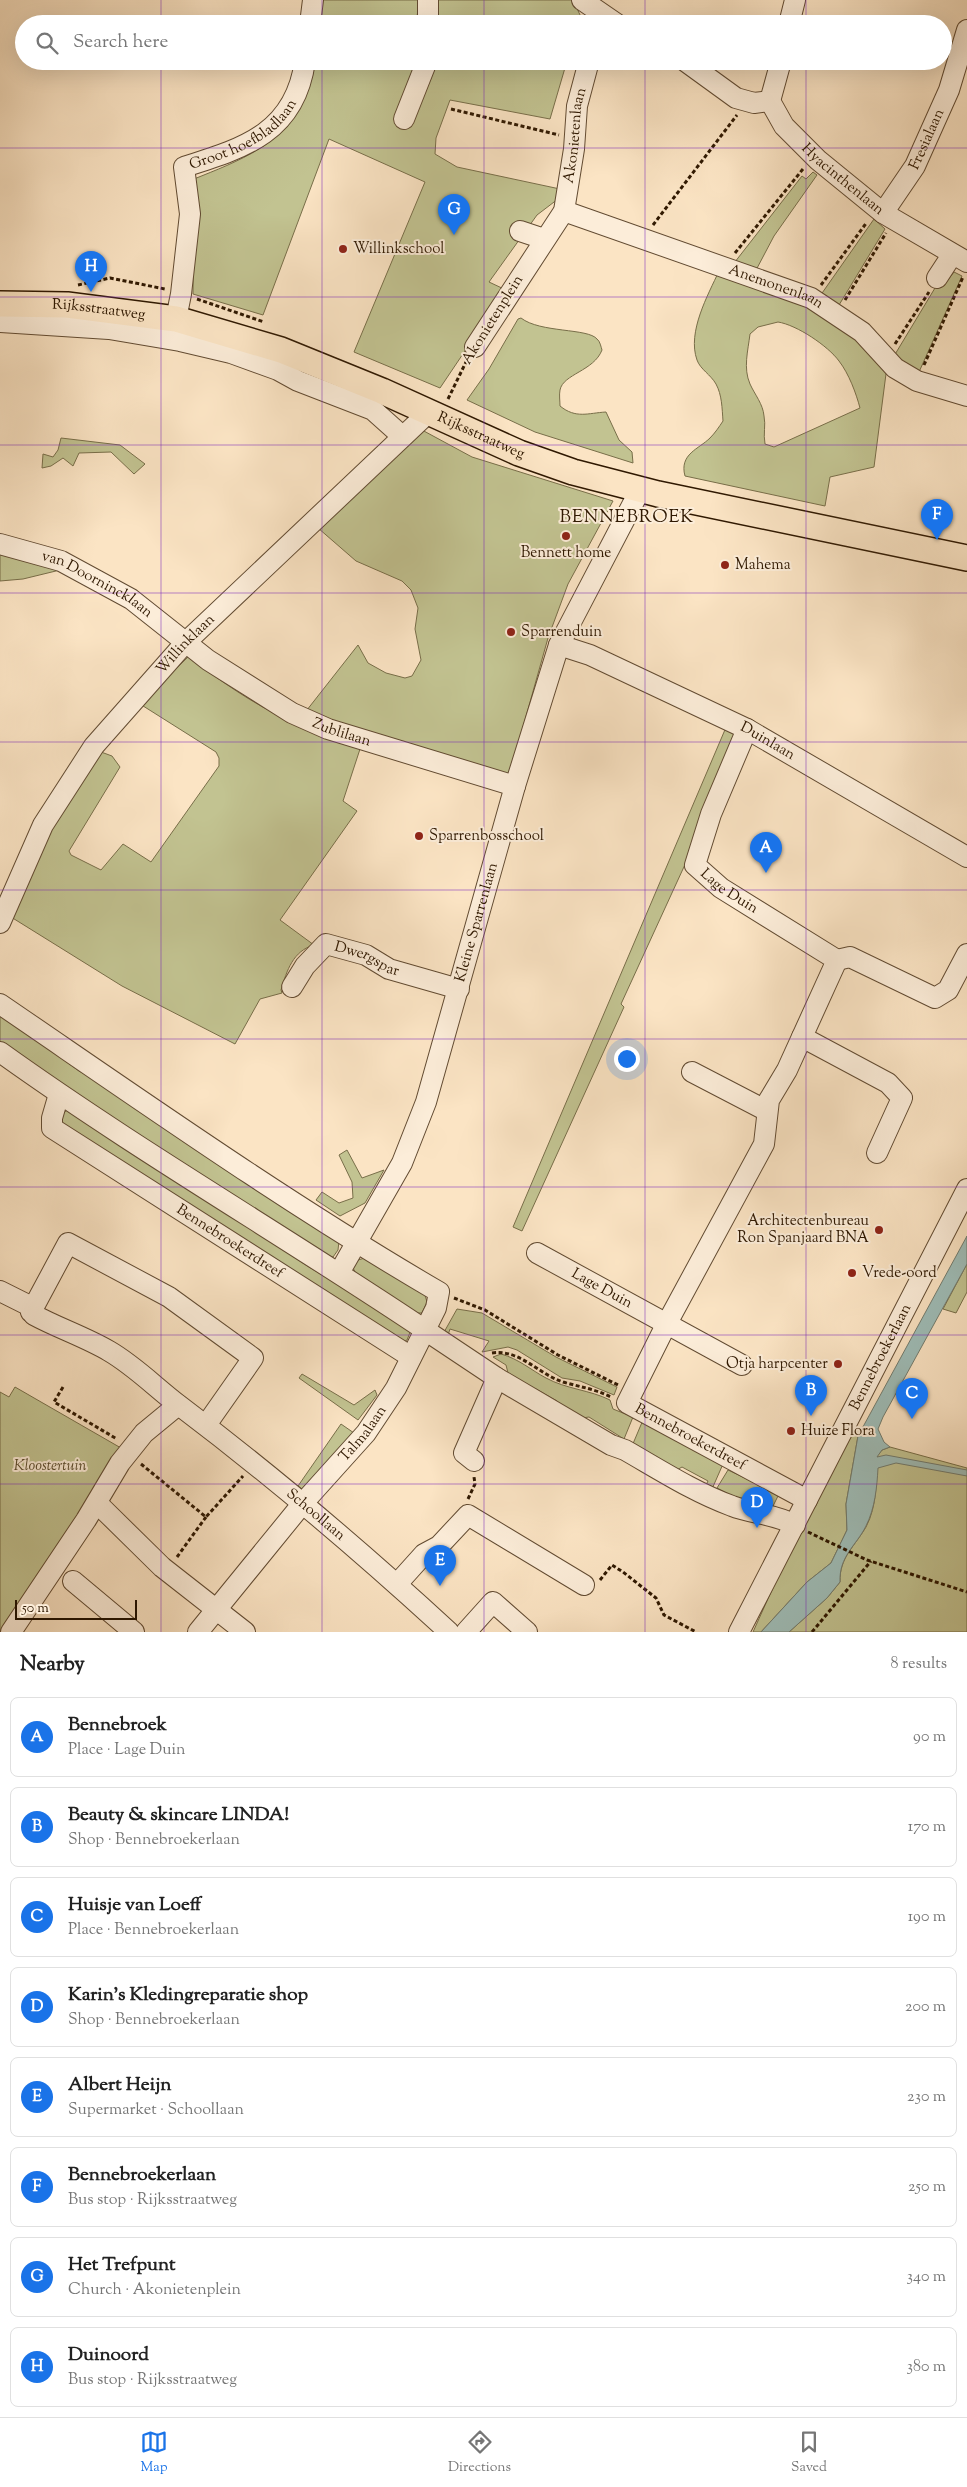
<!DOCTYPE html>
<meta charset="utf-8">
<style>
body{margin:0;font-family:"Sorts Mill Goudy",serif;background:#f6f6f6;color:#222}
.scale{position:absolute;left:15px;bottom:12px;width:122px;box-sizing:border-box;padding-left:5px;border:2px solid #2f1801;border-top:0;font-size:14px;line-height:18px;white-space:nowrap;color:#2f1801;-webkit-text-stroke:4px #fcedd9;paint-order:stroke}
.you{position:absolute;left:626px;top:1058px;width:18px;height:18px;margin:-12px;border:4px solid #fff;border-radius:50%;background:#1a73e8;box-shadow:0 0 0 8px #1a73e833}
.badge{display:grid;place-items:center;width:32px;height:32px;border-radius:50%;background:#1a73e8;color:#fff;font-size:16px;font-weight:700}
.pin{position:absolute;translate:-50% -41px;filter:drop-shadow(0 1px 2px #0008)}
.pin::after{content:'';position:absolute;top:26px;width:18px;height:15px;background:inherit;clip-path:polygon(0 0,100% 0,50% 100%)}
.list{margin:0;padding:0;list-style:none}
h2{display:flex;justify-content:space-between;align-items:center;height:65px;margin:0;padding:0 20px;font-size:21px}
h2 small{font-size:16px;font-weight:400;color:#767676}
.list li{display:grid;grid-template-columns:32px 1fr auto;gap:15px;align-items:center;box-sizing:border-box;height:80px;margin:0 10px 10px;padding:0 10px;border:1px solid #e0e0e0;border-radius:8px}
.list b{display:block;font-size:19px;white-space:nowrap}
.list p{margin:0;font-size:16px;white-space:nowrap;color:#767676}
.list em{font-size:16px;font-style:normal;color:#767676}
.icon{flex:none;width:28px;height:28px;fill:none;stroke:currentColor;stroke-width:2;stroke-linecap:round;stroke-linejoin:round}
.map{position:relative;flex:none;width:967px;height:1632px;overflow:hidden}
.search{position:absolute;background:#fff;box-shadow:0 5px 20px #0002;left:15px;right:15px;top:15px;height:55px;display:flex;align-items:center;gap:12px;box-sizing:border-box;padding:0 18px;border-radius:28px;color:#767676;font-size:19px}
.sheet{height:785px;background:#fff}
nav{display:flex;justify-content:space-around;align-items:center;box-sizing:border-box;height:70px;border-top:1px solid #e0e0e0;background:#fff;font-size:14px;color:#767676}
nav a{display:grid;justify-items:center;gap:2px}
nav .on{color:#1a73e8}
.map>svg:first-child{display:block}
</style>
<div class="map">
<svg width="967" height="1632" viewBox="0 0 967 1632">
<rect width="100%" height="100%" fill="#fbe4c4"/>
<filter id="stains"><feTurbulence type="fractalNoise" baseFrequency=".004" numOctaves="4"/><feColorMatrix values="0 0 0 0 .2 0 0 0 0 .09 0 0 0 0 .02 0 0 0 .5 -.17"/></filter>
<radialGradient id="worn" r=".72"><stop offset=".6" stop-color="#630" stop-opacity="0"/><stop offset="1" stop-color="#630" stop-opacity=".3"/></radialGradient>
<!-- green -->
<path fill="#c2c391" stroke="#786e49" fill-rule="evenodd" d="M 321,0 L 420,0 L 417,16 L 420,24 L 317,24 Z
M 438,0 L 573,0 L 581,17 L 579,24 L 435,24 L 435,8 Z
M 311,61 L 567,61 L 550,119 L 450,100 L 436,138 L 435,154 L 457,167 L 560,189 L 558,199 L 537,215 L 489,282 L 506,290 L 440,388 L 354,352 L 425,182 L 329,139 L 263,315 L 193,294 L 194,179 C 236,162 289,143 305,96 C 309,85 310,72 311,61 Z
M 813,172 L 817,175 L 774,236 L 755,272 L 731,267 L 802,176 L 806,179 Z
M 874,219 L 885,229 L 836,310 L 820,296 Z
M 719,271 L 810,301 L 887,366 L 874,467 L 830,477 L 825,506 L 685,476 C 679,454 699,449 710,438 C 715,433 719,427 723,421 C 722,408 722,395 716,384 C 711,375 700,369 697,360 C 687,332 708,295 719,271 ZM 778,322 C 797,325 828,346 839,361 C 849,374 856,393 860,408 L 774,447 L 765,444 C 763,434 766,425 764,416 C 763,404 755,395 750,384 C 743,368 748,351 750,334 L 758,327 Z
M 954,272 L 962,276 L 919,372 L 894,356 L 938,283 L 943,286 Z
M 521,318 C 540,333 588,328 597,339 C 600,341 601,347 602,350 C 594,371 563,374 560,390 C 559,395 560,401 560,406 C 576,419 588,413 606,412 L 619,440 L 632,452 L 633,463 L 535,432 L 467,400 L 489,369 L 518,319 Z
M 422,430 L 472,457 L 613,501 L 568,584 L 548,638 L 509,777 L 303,715 L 358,645 L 368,663 L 386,673 L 405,678 L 412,676 L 421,660 L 415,629 L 418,608 L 411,590 L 402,581 L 356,561 L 318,528 Z
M 61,438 L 120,445 L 145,464 L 134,474 L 111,452 L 79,453 L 73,466 L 63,458 L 51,466 L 42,468 L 43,454 L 53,457 L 58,450 Z
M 0,552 L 60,570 L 23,579 L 0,581 Z
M 188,657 C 220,680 252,704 289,720 C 312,730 337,737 361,746 L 343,801 L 357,811 L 280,920 L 314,945 C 293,951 287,970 281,990 L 282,993 L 260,999 L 235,1044 L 122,986 L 11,917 L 33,861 L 79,783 L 101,752 L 112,756 L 120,767 L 69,851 L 71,855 L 101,870 L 123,844 L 151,862 L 219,766 L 219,758 L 216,752 L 140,704 Z
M 727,725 L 739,731 L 688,858 L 621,1004 L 624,1007 L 522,1231 L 513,1227 Z
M 0,1013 L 79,1071 L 97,1080 L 339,1241 L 338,1250 L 333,1257 L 326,1257 L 255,1215 L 0,1043 Z
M 70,1108 L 309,1267 L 406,1325 L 411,1330 L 407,1340 L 401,1343 L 63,1128 L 62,1114 Z
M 347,1150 L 362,1178 L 384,1170 L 365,1203 L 340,1216 L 316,1200 L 322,1192 L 339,1203 L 353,1198 L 352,1182 L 339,1155 Z
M 368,1257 L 424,1292 L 427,1302 L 422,1313 L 413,1313 L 359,1279 L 353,1268 L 358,1260 Z
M 967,1264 L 967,1292 L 956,1313 L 943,1309 Z
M 457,1309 L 482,1313 L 556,1357 L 617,1387 L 614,1395 L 580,1381 L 562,1378 L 517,1350 L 508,1347 L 482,1352 L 489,1341 L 450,1329 L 447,1338 L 443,1334 Z
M 501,1354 C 519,1359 531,1370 546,1378 C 566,1389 590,1390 610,1400 L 613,1409 L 633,1417 L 624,1439 L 589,1417 L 575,1419 L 555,1407 L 557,1401 L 536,1389 L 526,1390 L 510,1381 L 506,1365 L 493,1357 Z
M 302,1374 L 354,1405 L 375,1390 L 377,1395 L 358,1420 L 299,1378 Z
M 15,1387 L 121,1448 L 3,1632 L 0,1632 L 0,1392 L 9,1397 Z
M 643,1420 L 723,1464 L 712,1489 L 705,1487 L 708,1481 L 682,1467 L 675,1471 L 632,1446 Z
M 341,1424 L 354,1433 L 302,1489 L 298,1486 Z
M 855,1425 L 858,1436 L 846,1504 L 847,1530 L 831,1563 L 807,1582 L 761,1632 L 753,1632 L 798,1532 Z
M 890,1447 L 967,1468 L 967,1632 L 789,1632 L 827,1598 L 840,1582 C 839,1558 855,1546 866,1527 C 877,1506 877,1480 876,1457 L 882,1450 Z
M 728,1470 L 779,1494 L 771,1510 L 749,1497 L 738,1499 L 717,1488 Z"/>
<!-- water -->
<path fill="#9fbeb9" stroke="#727c6f" d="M 967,1236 L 967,1264 L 883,1417 L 878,1429 L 884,1442 L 890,1447 L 882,1450 L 877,1457 L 886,1455 L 967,1470 L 967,1476 L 896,1463 L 878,1468 C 877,1487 875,1508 866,1526 C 856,1546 839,1556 840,1582 L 827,1598 L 789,1632 L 761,1632 L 807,1582 L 831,1563 L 847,1530 L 846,1504 L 858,1436 Z"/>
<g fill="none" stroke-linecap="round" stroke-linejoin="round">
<defs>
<g id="minor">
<path d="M 428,0 L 428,24"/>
<path d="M 582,0 L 617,24"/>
<path d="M 310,24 L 313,0"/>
<path d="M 789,24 L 795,0"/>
<path d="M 685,61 L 736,98 L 754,103 L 770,101"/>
<path id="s1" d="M 770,101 L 784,126 L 818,160 L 883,213 L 967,262"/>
<path d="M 770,101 L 781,61"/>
<path d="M 404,119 L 427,61"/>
<path id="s2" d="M 564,211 L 811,298 L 862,332 L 895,368 L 917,381 L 967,396"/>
<path id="s3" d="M 883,213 L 915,166 L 949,90 L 967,30"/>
<path d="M 520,231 L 544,239"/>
<path d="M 937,278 L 952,255"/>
<path id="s4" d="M 176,319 L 181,294 L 190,214 L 184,167 C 244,148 295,133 305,61"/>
<path d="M 0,322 L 109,329 L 180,341 L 231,353 L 278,370 L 298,381 L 373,410 L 402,436"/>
<path id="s5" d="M 475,347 L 564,211 L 574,149 L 577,106 L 589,61"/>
<path id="s6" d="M 0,544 L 61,561 L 131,599 L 208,660 L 292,713 L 328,729 L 515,786"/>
<path id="s7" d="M 559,645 L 590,655 L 747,729 L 967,857"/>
<path id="s8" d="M 747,729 L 711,814 L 695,865 L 721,888 L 837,960 L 787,1070 L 769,1100 L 764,1144 L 666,1325 L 627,1403 L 807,1500"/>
<path id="s9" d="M 0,923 L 43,825 L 94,746 L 185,643 L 429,412"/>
<path d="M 837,960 L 850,957 L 935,998 L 948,990 L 967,954"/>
<path id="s10" d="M 292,987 L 305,966 L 326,944 L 366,955 L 389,969 L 459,989"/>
<path d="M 0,1004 C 145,1103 288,1204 439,1292 L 436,1308 L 425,1330 C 285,1236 138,1151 0,1052"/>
<path d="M 802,1037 L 888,1083 L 902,1098 L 877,1153"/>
<path d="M 692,1072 L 767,1111"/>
<path id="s11" d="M 59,1094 L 52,1118 L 52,1128 L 411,1357"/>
<path id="s12" d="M 537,1253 L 742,1365"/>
<path id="s13" d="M 339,1273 L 402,1163 L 426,1102 L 515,786 L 559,645 L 640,490"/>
<path id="s14" d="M 0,1291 L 28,1305 L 34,1315 C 58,1328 85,1337 109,1351 C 135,1366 156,1388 180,1406 C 274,1477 363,1553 449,1632"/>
<path d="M 31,1312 L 68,1243 L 169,1297 L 253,1358 L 206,1425"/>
<path d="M 474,1461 L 464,1453 L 497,1378"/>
<path d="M 102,1508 L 162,1567 L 245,1632"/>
<path d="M 73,1581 L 134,1632"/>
<path d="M 397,1584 L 424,1554 L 439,1546 L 468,1515 L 584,1585"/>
<path d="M 11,1632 L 86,1520 L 120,1463 L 144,1433 L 178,1405"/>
<path id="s15" d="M 198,1632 L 303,1503 L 366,1433 L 396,1388 L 425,1330 L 497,1378 L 611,1445 L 625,1450 C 660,1470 694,1492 732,1506 C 752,1514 775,1514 795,1525"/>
<path d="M 466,1632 L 493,1602 L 527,1632"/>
<path id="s16" d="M 739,1632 L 967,1189"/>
</g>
<g id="major">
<path id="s17" d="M 0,304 L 67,305 L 176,319 L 281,350 L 382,391 L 519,453 L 573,472 L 658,494 L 967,558"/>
</g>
</defs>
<!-- minor casing -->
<use href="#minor" stroke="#624b32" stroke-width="22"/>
<!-- major casing -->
<use href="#major" stroke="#2f1801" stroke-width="28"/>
<!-- path -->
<path stroke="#2f1801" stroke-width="3" stroke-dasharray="4 2.5" stroke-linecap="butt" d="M 451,109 L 559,135
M 653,225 L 737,115
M 735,253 L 803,169
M 78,285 L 110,278 L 165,289
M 821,285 L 867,222
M 197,299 L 264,322
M 845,300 L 886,233
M 895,344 L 929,292
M 924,365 L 963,277
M 448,399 L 466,362
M 454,1298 L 485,1310 L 558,1355 L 618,1385
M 492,1353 C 520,1349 538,1374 563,1382 C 580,1387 595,1389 611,1397
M 63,1387 L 54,1402 L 117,1439
M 141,1464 L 206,1517 L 243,1476
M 468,1499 L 475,1484 L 474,1477
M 808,1532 L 867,1560 L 967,1592
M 177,1557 L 206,1517
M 600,1580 L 612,1565 L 623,1572 L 656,1598 L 664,1615 L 696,1632
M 812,1632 L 871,1561"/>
<!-- minor -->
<use href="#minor" stroke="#fcedd9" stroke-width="20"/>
<!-- major -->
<use href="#major" stroke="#fbe4c4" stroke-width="25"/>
</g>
<!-- grid -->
<path fill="none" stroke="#7b2cbf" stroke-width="1" stroke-opacity="0.55" d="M 161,0 L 161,24M 322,0 L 322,24M 484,0 L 484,24M 645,0 L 645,24M 806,0 L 806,24M 161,61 L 161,1632M 322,61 L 322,1632M 484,61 L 484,1632M 645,61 L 645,1632M 806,61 L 806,1632M 0,148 L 967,148M 0,297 L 967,297M 0,445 L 967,445M 0,593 L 967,593M 0,742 L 967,742M 0,890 L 967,890M 0,1039 L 967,1039M 0,1187 L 967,1187M 0,1335 L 967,1335M 0,1484 L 967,1484"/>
<!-- markers -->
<g fill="#8f2418" stroke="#fcedd9" stroke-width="2">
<circle cx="343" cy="249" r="5"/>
<circle cx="566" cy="536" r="5"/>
<circle cx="725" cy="565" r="5"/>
<circle cx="511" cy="632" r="5"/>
<circle cx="419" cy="836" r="5"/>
<circle cx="879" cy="1230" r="5"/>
<circle cx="852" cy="1273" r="5"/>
<circle cx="838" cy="1364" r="5"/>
<circle cx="791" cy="1431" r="5"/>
</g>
<g text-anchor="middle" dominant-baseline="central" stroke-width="4" stroke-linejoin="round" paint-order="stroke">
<!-- street labels -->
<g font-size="15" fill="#2f1801" stroke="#fcedd9">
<text stroke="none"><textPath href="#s4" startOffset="222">Groot hoefbladlaan</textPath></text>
<text stroke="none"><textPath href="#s5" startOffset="239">Akonietenlaan</textPath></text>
<text stroke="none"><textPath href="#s3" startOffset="86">Fresialaan</textPath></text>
<text stroke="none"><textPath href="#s1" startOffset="108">Hyacinthenlaan</textPath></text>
<text stroke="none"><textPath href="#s2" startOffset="225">Anemonenlaan</textPath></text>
<text stroke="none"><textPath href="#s17" startOffset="99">Rijksstraatweg</textPath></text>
<text transform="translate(493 320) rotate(-58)">Akonietenplein</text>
<text stroke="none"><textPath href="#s17" startOffset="504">Rijksstraatweg</textPath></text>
<text stroke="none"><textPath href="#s6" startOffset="106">van Doornincklaan</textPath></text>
<text stroke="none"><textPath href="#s9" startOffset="338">Willinklaan</textPath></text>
<text stroke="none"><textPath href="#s6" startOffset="394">Zublilaan</textPath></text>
<text stroke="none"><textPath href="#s7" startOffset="230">Duinlaan</textPath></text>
<text stroke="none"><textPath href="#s8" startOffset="189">Lage Duin</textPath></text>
<text stroke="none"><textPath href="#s13" startOffset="379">Kleine Sparrenlaan</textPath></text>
<text stroke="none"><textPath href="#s10" startOffset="99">Dwergspar</textPath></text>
<text stroke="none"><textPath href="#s11" startOffset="246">Bennebroekerdreef</textPath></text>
<text stroke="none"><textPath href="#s12" startOffset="74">Lage Duin</textPath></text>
<text stroke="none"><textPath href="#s16" startOffset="309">Bennebroekerlaan</textPath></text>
<text stroke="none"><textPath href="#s15" startOffset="258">Talmalaan</textPath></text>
<text stroke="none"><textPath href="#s8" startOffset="882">Bennebroekerdreef</textPath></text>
<text stroke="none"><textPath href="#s14" startOffset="390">Schoollaan</textPath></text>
</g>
<!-- poi labels -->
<g font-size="15" fill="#2f1801" stroke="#fcedd9" text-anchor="start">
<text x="353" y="249">Willinkschool</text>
<text x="566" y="553" text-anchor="middle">Bennett home</text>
<text x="735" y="565">Mahema</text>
<text x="521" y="632">Sparrenduin</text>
<text x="429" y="836">Sparrenbosschool</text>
<text x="869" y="1221" text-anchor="end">Architectenbureau<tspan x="869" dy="17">Ron Spanjaard BNA</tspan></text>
<text x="862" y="1273">Vrede-oord</text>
<text x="828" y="1364" text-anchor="end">Otja harpcenter</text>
<text x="801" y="1431">Huize Flora</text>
</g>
<!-- park labels -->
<g font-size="15" font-style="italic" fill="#5b4b2c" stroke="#fcedd9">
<text x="50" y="1466">Kloostertuin</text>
</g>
<!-- quarter labels -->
<g font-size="18" letter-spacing="1" fill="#2f1801" stroke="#fcedd9">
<text x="627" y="518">BENNEBROEK</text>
</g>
</g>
<rect width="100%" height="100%" filter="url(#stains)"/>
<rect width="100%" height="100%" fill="url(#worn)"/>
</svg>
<div class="scale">50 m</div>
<div class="you"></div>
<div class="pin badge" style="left:766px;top:873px">A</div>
<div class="pin badge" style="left:811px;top:1416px">B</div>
<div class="pin badge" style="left:912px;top:1419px">C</div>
<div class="pin badge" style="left:757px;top:1528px">D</div>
<div class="pin badge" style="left:440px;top:1586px">E</div>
<div class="pin badge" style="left:937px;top:540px">F</div>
<div class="pin badge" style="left:454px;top:235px">G</div>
<div class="pin badge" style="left:91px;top:292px">H</div>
<div class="search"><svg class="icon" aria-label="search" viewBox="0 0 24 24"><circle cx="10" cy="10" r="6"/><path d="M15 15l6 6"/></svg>Search here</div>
</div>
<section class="sheet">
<h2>Nearby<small>8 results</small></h2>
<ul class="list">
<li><span class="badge">A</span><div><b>Bennebroek</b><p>Place · Lage Duin</p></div><em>90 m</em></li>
<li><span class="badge">B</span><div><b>Beauty &amp; skincare LINDA!</b><p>Shop · Bennebroekerlaan</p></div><em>170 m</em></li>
<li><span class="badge">C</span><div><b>Huisje van Loeff</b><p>Place · Bennebroekerlaan</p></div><em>190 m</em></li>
<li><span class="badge">D</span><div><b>Karin's Kledingreparatie shop</b><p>Shop · Bennebroekerlaan</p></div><em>200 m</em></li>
<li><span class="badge">E</span><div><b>Albert Heijn</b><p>Supermarket · Schoollaan</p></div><em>230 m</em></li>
<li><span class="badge">F</span><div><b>Bennebroekerlaan</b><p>Bus stop · Rijksstraatweg</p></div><em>250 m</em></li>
<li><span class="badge">G</span><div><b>Het Trefpunt</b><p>Church · Akonietenplein</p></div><em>340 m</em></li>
<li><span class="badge">H</span><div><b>Duinoord</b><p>Bus stop · Rijksstraatweg</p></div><em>380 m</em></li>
</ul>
</section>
<nav>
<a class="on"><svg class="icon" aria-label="map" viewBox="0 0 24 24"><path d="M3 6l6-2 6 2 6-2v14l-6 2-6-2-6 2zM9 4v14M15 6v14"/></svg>Map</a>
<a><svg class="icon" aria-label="directions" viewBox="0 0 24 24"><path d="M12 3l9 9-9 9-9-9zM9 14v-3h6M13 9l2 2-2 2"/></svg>Directions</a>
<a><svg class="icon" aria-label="saved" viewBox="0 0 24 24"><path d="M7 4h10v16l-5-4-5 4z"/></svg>Saved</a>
</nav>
